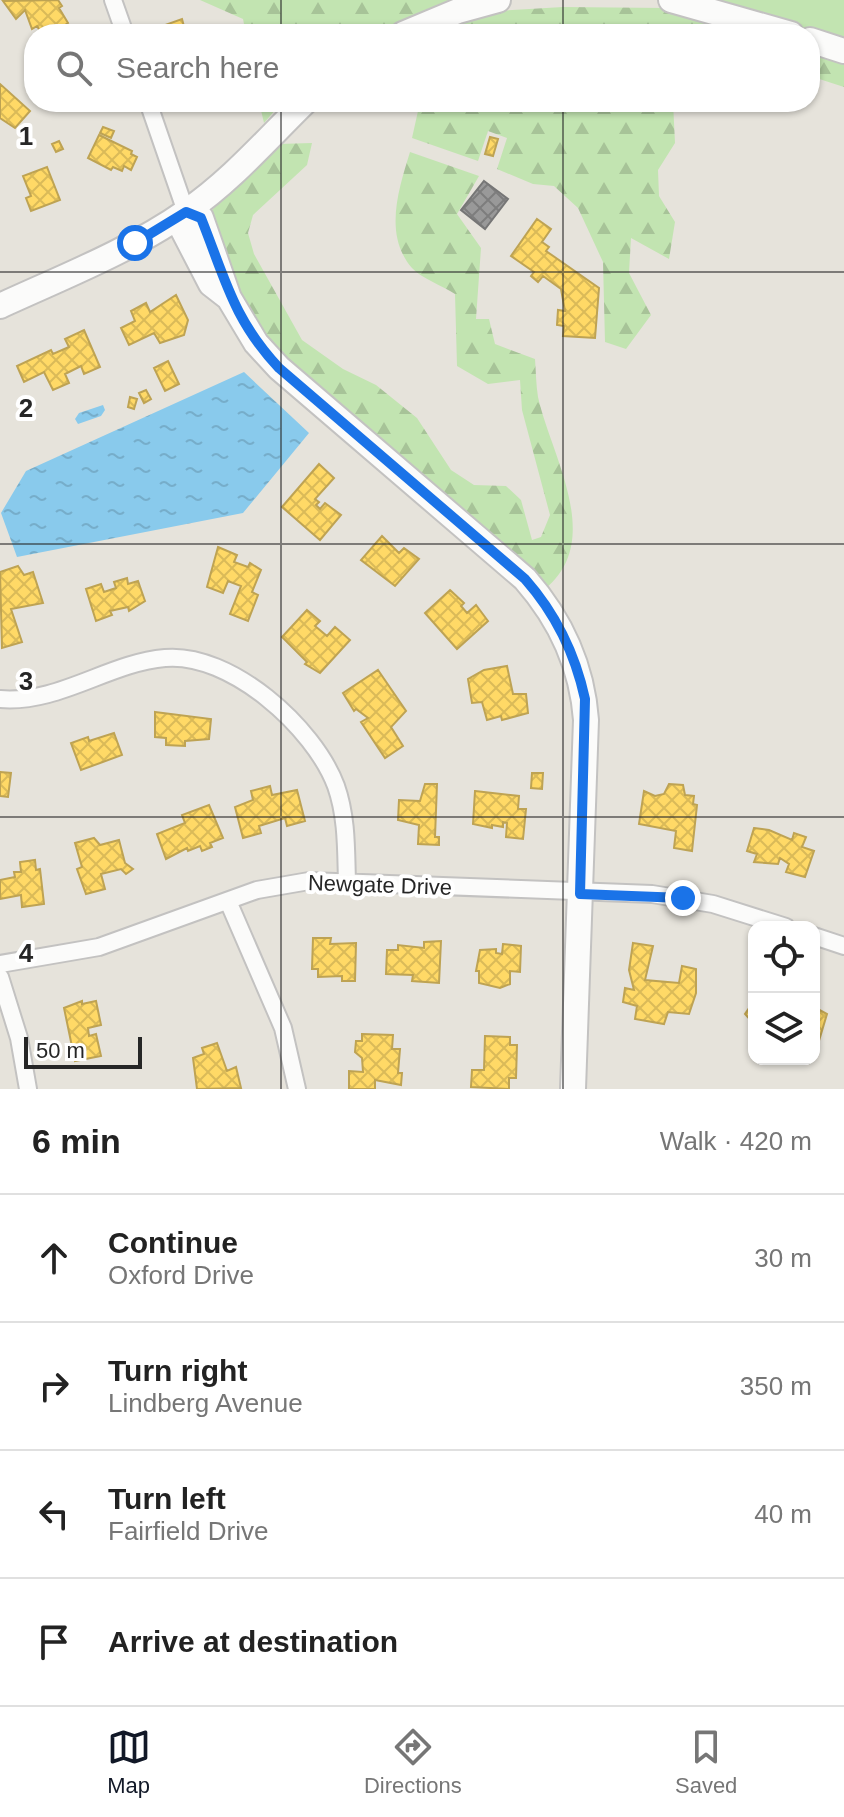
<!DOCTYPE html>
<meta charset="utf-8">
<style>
body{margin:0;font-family:Helvetica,sans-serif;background:#f6f6f6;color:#222}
.controls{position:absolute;right:24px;bottom:24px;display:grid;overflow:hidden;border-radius:16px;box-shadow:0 2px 6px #0004}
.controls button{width:72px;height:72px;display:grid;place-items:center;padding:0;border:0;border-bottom:2px solid #e0e0e0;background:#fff;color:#222;font:40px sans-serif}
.scale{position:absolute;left:24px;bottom:20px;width:118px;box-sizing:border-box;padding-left:8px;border:4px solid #262626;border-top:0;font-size:22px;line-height:28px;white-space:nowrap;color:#262626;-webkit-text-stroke:6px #fff;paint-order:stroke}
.stop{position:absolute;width:24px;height:24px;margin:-18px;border:6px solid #1a73e8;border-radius:50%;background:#fff}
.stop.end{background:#1a73e8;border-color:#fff;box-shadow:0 2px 8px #0008}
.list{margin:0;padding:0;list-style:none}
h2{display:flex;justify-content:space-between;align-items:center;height:104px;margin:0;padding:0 32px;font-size:34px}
h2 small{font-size:26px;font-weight:400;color:#767676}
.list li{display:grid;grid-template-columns:52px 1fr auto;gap:24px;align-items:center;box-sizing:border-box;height:128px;padding:0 32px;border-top:2px solid #e0e0e0}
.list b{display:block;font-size:30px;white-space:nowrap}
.list p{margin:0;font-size:26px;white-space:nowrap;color:#767676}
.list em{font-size:26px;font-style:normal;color:#767676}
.icon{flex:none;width:44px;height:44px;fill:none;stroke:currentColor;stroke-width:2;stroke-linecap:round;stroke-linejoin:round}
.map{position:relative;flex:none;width:844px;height:1089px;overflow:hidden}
.search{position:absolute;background:#fff;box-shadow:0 2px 6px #0004;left:24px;right:24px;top:24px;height:88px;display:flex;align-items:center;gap:20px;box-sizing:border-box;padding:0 28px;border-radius:32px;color:#767676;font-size:30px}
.sheet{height:616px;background:#fff}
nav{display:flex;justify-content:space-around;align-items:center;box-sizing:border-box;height:112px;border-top:2px solid #e0e0e0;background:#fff;font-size:22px;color:#767676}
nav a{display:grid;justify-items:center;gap:4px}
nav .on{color:#111827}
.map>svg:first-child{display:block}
</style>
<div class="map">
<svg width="844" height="1089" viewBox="0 0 844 1089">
<defs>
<pattern id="forest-firs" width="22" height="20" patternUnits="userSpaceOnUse" patternTransform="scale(2)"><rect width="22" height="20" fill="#c2e4b1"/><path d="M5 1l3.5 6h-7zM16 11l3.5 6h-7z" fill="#a7c398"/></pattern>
<pattern id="water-ripples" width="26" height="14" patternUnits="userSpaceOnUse" patternTransform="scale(2)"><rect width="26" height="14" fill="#89caec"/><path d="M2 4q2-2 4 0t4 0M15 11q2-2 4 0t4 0" fill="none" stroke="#76adca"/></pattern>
<pattern id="homes-cross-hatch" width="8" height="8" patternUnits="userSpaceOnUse" patternTransform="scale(2)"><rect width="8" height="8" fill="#ffd966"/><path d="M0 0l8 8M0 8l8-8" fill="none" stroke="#daba58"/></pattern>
<pattern id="industry-cross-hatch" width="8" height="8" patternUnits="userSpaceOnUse" patternTransform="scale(2)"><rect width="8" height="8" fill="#999"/><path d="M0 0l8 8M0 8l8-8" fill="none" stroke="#7d7d7d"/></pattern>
</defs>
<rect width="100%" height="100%" fill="#e6e3db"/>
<!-- forest -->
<path fill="url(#forest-firs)" d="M 200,0 L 449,0 L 377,34 L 246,34 L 243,19 Z
M 563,7 L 666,8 L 751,34 L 430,34 L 497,11 Z
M 810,53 L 844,64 L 844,87 L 810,76 Z
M 259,102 L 282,102 L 264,123 Z
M 420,102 L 673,102 L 675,143 L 658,170 L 659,196 L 675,222 L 669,259 L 631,238 L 629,273 L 651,315 L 626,349 L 605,342 L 603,262 L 578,208 L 554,186 L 533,184 L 497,169 L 507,138 L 488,131 L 478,161 L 412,138 Z
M 312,143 L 307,165 L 253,215 L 248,233 L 254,254 L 302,340 L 343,369 L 376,385 L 417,418 L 451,470 L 474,485 L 506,486 L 521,500 L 532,540 L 541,537 L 550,515 L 522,410 L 520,380 L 488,384 L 457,366 L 455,294 C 443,286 421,278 412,268 C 383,235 399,188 410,152 L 479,176 L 457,214 L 481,248 L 476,319 L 489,319 L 495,344 L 535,359 C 536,372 536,385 538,397 C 551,456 605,540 545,589 L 267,345 L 230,270 L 217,237 L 212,210 L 278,144 Z"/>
<!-- park -->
<path fill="#c2e4b1" d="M 707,0 L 844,0 L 844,39 Z"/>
<!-- water -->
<path fill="url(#water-ripples)" d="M 244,372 L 309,433 L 243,513 L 17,557 L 1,513 L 26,471 Z
M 103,405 L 105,410 L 101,416 L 78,424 L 75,419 L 79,413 Z"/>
<!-- homes -->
<path fill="url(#homes-cross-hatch)" stroke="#bea353" stroke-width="2" d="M 58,0 L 62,6 L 59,8 L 68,23 L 51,34 L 42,34 L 37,26 L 32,29 L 25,10 L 16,19 L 3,1 Z
M 182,19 L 186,34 L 149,34 L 148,31 Z
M 0,84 L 30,111 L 15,128 L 0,118 Z
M 103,127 L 114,131 L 111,138 L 100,133 Z
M 99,135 L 132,151 L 131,154 L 137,157 L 131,170 L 124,166 L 122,171 L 113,167 L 111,170 L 88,158 Z
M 490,137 L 498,139 L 493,156 L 485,154 Z
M 59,141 L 63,149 L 56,152 L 52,144 Z
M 47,167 L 60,200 L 31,211 L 26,198 L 31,196 L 23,176 Z
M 537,219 L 551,229 L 542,242 L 549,247 L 546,251 L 599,288 L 595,338 L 563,336 L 564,326 L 557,325 L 558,310 L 565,311 L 561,289 L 543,276 L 538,282 L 531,276 L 534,272 L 511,256 Z
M 176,295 L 188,320 L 184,335 L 160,343 L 154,333 L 129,345 L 121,328 L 135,321 L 131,311 L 146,303 L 150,312 Z
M 84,330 L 100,367 L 84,374 L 81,366 L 65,374 L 69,383 L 53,390 L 44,372 L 24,382 L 17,366 L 51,350 L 53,354 L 69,347 L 65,339 Z
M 168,361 L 179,384 L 165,391 L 154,368 Z
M 146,390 L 151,399 L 144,403 L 139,393 Z
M 130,397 L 137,399 L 134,409 L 128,407 Z
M 319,464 L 334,478 L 315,499 L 319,502 L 316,505 L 320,509 L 325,503 L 341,515 L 320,540 L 282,507 Z
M 382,536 L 399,553 L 404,548 L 419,559 L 395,586 L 361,560 Z
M 218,547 L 237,555 L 234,562 L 248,567 L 250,563 L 261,570 L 252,592 L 258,595 L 248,621 L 230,614 L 241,586 L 228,581 L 223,593 L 207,587 Z
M 18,566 L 24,575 L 33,572 L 43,603 L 11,609 L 22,642 L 2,648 L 0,572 Z
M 127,578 L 128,584 L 138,581 L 145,601 L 129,611 L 128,607 L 110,611 L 112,615 L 96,621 L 86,589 L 101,584 L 104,592 L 116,588 L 114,582 Z
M 450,590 L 464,603 L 461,606 L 467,613 L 476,605 L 488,621 L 457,649 L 425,613 Z
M 307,610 L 320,621 L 315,626 L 327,636 L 335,627 L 350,640 L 320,673 L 305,664 L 307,662 L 282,637 Z
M 507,666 L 513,694 L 526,694 L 528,713 L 502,720 L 501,716 L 487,720 L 482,702 L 472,703 L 468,679 L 484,670 Z
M 378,670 L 406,711 L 391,727 L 403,746 L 385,758 L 361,722 L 368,718 L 356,709 L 354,711 L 343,693 Z
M 155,712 L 211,719 L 209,739 L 185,741 L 185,746 L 166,745 L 166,738 L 155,737 Z
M 114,733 L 122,755 L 81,770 L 71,743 L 88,737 L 89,741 Z
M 0,772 L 11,773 L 8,797 L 0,796 Z
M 532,773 L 543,773 L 542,789 L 531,788 Z
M 425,784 L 437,784 L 435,837 L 439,837 L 439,845 L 418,844 L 419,825 L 398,820 L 399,800 L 420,801 Z
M 669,784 L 683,785 L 685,795 L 694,796 L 693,804 L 697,805 L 692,851 L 674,848 L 676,831 L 639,824 L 644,791 L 655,796 L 664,794 Z
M 270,786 L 272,795 L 297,790 L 305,821 L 287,826 L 285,818 L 259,826 L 261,833 L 243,838 L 235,807 L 253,800 L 251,791 Z
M 475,791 L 519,796 L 518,809 L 526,809 L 523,839 L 506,837 L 507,823 L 503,822 L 503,827 L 492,825 L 492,828 L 473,824 Z
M 209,805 L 223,838 L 210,843 L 212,847 L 202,851 L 200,846 L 188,851 L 187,848 L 166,859 L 157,834 L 185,823 L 182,815 Z
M 754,828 L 769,830 L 792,840 L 794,833 L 806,837 L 802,847 L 814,851 L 805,877 L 786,872 L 789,864 L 780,858 L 778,864 L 754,862 L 757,854 L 747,851 Z
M 94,838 L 100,845 L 119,840 L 125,863 L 133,869 L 126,874 L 121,869 L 101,874 L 105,889 L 86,894 L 77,869 L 82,867 L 75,843 Z
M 35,860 L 36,870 L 40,869 L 44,904 L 22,907 L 21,895 L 0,899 L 0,880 L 15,877 L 14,872 L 21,872 L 20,862 Z
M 313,938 L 331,938 L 330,944 L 356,943 L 355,981 L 342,981 L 342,976 L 318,977 L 318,969 L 312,969 Z
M 441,941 L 439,983 L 412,981 L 413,975 L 386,974 L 387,950 L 398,950 L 398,945 L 424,948 L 424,942 Z
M 633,943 L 653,946 L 645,980 L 679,983 L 682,966 L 696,969 L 696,993 L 689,1014 L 668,1012 L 664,1024 L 635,1019 L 637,1006 L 623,1002 L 625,988 L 634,990 L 629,970 Z
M 503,944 L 521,946 L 520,972 L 510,971 L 510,984 L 500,988 L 479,983 L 479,971 L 476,971 L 480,950 L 496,949 L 496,953 L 502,954 Z
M 82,1001 L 82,1004 L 96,1001 L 101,1025 L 88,1028 L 89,1036 L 96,1034 L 101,1056 L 75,1061 L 64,1008 Z
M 754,1001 L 754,1024 L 745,1014 Z
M 814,1007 L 827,1014 L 818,1044 L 814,1042 Z
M 362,1034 L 393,1035 L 392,1049 L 400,1049 L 398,1073 L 402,1073 L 401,1085 L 375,1080 L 375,1089 L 349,1089 L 349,1071 L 363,1072 L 362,1058 L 355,1052 L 356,1041 L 362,1041 Z
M 485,1036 L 510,1037 L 510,1045 L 517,1045 L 516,1078 L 509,1078 L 509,1089 L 471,1087 L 472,1070 L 484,1070 Z
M 217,1043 L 227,1071 L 236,1067 L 241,1088 L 197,1089 L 193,1058 L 204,1054 L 202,1048 Z"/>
<!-- industry -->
<path fill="url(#industry-cross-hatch)" stroke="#767676" stroke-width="2" d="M 484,181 L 508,199 L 485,229 L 461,210 Z"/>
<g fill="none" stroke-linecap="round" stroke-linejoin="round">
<defs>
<path id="street" d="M 113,0 L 125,34
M 148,102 L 186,212
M 0,699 C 59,704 108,663 165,658 C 230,652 314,727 336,786 C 347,817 346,850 347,883
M 228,901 L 283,1028 L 297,1089
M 814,936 L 844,946
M 0,964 L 99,947 L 257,890 L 309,881 L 652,894 L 713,904 L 786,927
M 0,977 L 19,1038 L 28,1089"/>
<path id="secondary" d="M 671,0 L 791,34
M 403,34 L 458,11 L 498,0
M 810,40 L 844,51
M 186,212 L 201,218 L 229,298 L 211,284 L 183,230 Z
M 229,298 L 256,343 L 279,368 L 525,579 C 561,620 582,665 586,720 L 573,1089
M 0,306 C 63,277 130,251 187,211 C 231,181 267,139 305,102"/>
</defs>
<!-- street casing -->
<use href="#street" stroke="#c3c2c1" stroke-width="20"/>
<!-- secondary casing -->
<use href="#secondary" stroke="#c3c2c1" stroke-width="28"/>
<!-- street -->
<use href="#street" stroke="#fbfbfa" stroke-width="16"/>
<!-- secondary -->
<use href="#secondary" stroke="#fbfbfa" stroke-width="24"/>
</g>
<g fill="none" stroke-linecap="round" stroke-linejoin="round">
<!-- route -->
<path stroke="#1a73e8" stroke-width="10" d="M 135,243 L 186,212 L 201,218 C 225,278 233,319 279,368 L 525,579 C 556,614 575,653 585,699 L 580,894 L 683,898"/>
</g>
<!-- grid -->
<path fill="none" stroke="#262626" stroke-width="2" stroke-opacity="0.55" d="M 281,0 L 281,34M 563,0 L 563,34M 281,102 L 281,1089M 563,102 L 563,1089M 0,272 L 844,272M 0,544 L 844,544M 0,817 L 844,817"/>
<g text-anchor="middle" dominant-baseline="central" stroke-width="8" stroke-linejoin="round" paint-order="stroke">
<!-- street labels -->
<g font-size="22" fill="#262626" stroke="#fff">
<text transform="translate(380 885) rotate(2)">Newgate Drive</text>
</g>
</g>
<g font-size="26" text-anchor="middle" font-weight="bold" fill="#262626" stroke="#fff" stroke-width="8" stroke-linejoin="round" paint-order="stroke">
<text x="26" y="145">1</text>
<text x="26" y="417">2</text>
<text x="26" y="690">3</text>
<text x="26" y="962">4</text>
</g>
</svg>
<div class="controls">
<button><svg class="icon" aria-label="locate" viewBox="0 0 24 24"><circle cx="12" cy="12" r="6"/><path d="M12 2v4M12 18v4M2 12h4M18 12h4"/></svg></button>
<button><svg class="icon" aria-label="layers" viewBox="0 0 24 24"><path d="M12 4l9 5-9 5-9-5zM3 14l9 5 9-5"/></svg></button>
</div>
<div class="scale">50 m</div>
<div class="stop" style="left:135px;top:243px"></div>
<div class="stop end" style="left:683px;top:898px"></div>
<div class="search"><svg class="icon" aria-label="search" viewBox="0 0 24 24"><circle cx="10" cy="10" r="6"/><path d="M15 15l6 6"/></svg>Search here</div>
</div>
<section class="sheet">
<h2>6 min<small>Walk · 420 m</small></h2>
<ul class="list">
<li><svg class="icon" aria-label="ahead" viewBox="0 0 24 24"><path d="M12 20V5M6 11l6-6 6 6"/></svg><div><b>Continue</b><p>Oxford Drive</p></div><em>30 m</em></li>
<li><svg class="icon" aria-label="right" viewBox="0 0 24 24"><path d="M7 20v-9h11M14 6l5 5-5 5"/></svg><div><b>Turn right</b><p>Lindberg Avenue</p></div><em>350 m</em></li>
<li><svg class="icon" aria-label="left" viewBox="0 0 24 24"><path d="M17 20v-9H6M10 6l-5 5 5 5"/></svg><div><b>Turn left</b><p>Fairfield Drive</p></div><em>40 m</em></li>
<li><svg class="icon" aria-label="arrive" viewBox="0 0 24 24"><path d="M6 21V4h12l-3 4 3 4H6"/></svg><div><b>Arrive at destination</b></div></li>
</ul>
</section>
<nav>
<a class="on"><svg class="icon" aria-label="map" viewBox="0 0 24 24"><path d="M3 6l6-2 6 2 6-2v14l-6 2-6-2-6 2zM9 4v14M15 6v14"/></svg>Map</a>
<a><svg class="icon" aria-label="directions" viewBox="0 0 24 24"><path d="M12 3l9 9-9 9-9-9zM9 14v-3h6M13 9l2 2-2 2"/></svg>Directions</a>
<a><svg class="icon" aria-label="saved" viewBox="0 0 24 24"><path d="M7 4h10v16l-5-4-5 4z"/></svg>Saved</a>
</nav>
